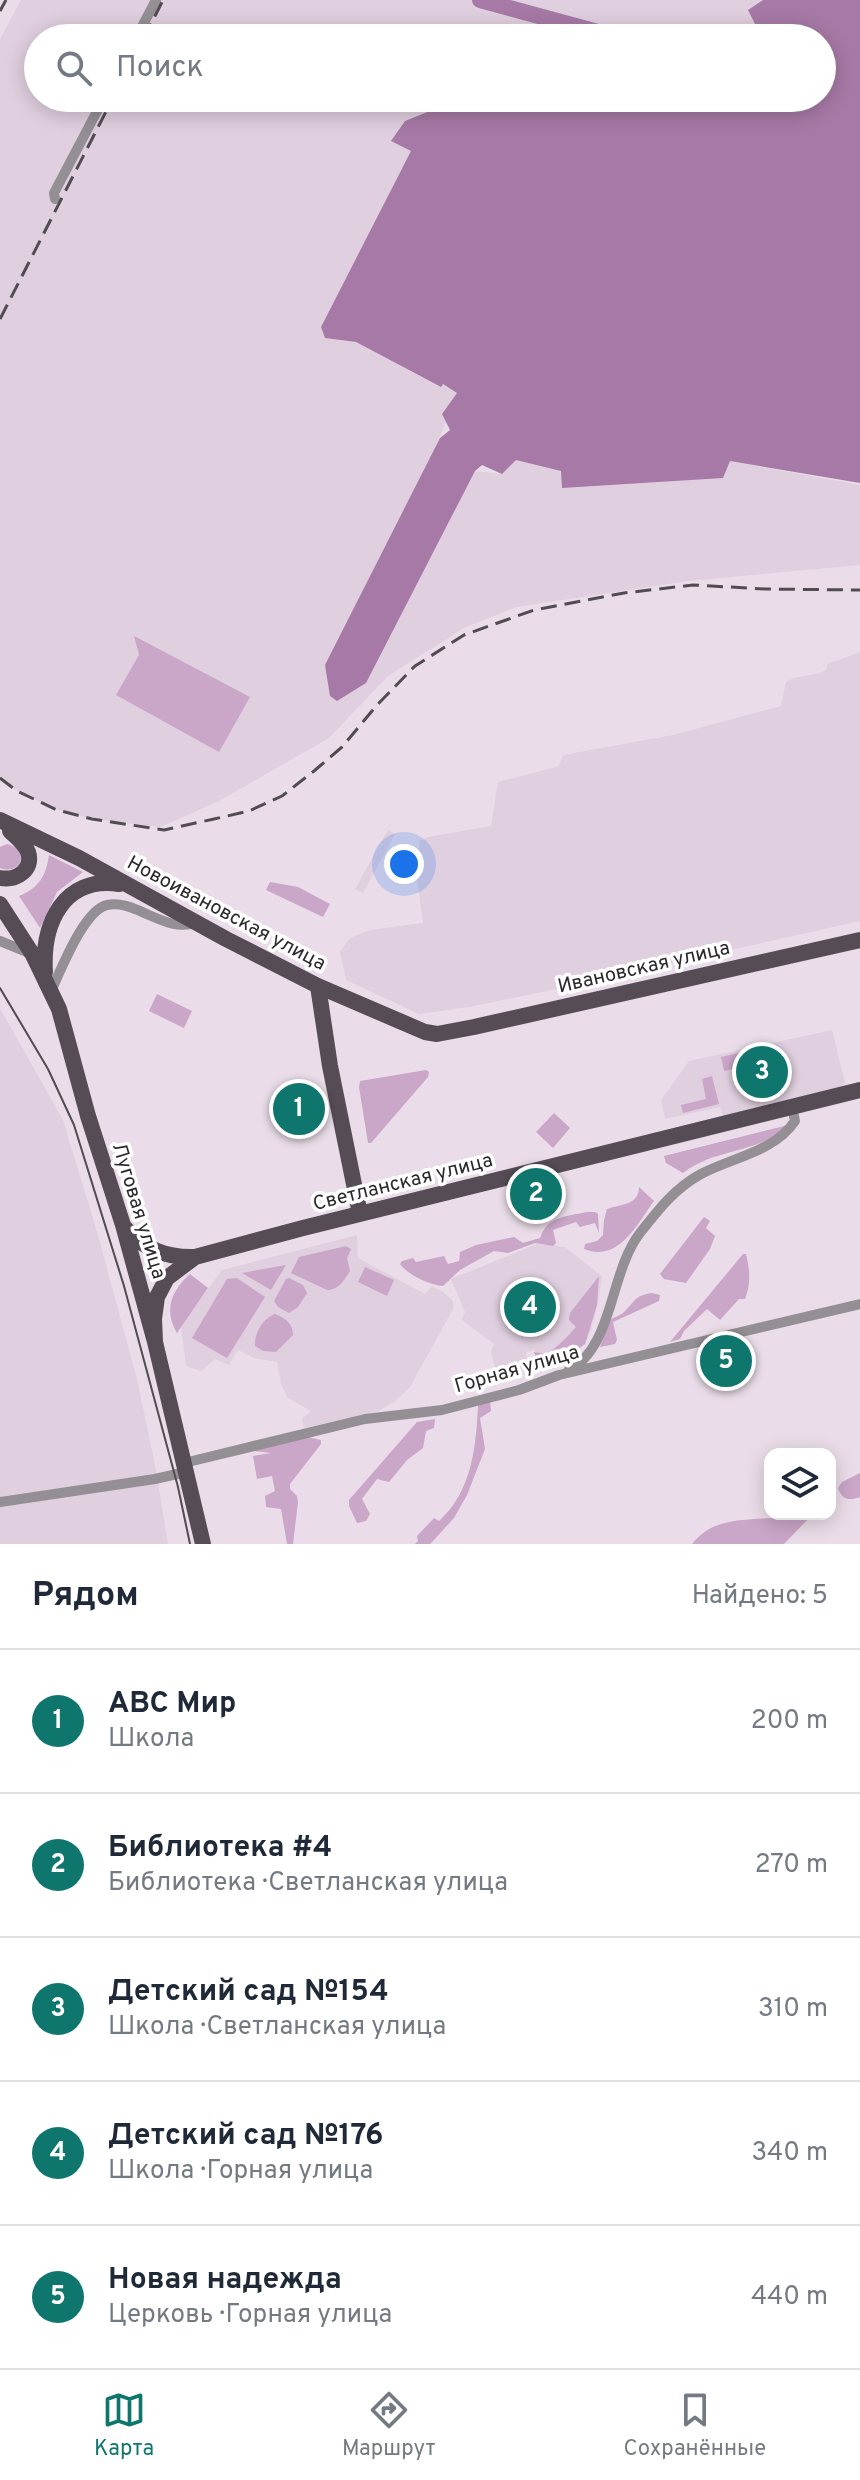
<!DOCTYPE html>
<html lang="ru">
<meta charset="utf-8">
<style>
body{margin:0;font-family:Overpass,sans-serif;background:#f6f6f7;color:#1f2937}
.controls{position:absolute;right:24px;bottom:24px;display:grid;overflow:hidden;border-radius:16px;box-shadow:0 4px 20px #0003}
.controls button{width:72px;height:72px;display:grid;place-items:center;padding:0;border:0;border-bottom:2px solid #e0e1e3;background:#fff;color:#1f2937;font:40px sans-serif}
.you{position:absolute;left:404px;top:864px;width:28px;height:28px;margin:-20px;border:6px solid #fff;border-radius:50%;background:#1a73e8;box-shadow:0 0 0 12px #1a73e833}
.badge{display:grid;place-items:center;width:52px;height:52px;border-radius:50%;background:#0f766e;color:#fff;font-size:26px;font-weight:700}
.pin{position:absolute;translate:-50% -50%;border:4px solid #fff;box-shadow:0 2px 8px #0006}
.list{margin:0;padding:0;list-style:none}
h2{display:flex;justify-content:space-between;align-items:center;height:104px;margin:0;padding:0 32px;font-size:34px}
h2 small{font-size:26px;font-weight:400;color:#747a83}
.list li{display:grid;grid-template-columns:52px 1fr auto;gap:24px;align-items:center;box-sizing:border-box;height:144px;padding:0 32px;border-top:2px solid #e0e1e3}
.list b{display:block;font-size:30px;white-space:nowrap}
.list p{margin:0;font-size:26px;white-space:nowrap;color:#747a83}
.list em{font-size:26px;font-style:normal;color:#747a83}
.icon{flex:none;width:44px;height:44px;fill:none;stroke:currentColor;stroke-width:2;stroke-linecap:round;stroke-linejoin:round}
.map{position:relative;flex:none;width:860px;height:1544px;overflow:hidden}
.search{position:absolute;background:#fff;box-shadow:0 4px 20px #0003;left:24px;right:24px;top:24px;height:88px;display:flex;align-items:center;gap:20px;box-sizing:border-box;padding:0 28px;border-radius:44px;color:#747a83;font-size:30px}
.sheet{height:824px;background:#fff}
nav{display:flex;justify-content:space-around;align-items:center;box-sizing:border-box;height:112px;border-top:2px solid #e0e1e3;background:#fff;font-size:22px;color:#747a83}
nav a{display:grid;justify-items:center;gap:4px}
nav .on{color:#0f766e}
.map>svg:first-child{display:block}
</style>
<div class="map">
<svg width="860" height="1544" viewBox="0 0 860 1544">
<rect width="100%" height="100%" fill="#eadde9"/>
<!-- built -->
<path fill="#e0cfdf" d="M 21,0 L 763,0 L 749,10 L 762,38 L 38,38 L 38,98 L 462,98 L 405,121 L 392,141 L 412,150 L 321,327 L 325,338 L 356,342 L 440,387 L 442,383 L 458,393 L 435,448 L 475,471 L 502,474 L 516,459 L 562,471 L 562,488 L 730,461 L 860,485 L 860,565 L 688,581 L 517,607 L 464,628 L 388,676 L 329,738 L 219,801 L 161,827 L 92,819 L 58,810 L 17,791 L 0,778 L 0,39 Z
M 860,652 L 860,921 L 566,987 L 469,1007 L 419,1014 L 346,980 L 340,952 L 350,938 L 370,930 L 423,923 L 416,871 L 420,841 L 428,837 L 491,826 L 498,782 L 559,766 L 563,755 L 673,735 L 781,706 L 786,682 L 794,678 L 820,673 L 827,669 L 827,664 Z
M 388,830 L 395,834 L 363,893 L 355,889 Z
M 0,1008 L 63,1120 L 98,1235 L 137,1379 L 156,1470 L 168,1544 L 0,1544 Z
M 832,1030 L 845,1083 L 838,1089 L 724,1118 L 720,1107 L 665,1119 L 661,1100 L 689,1061 Z
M 357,1235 L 358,1258 L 425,1294 L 432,1286 L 443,1292 L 452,1300 L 454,1307 L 410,1387 L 394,1402 L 379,1411 L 304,1428 L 302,1419 L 311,1411 L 288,1398 L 281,1384 L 277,1362 L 254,1358 L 238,1350 L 229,1365 L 215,1359 L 201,1371 L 186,1366 L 181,1326 L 222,1270 Z
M 537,1244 L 565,1247 L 602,1276 L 598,1302 L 591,1330 L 585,1344 L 550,1370 L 534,1350 L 526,1352 L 528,1367 L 496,1373 L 491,1351 L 494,1344 L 462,1320 L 465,1312 L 451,1279 Z"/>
<!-- green -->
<path fill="#caa6c8" d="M 134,636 L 250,697 L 219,752 L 116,695 L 139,655 Z
M 7,844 C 30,850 22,876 0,868 L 0,847 Z
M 49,855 L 83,872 L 57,892 L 40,928 L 19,896 C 39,888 46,876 49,855 Z
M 270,882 L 298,887 L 330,904 L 323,917 L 266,890 Z
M 157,994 L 192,1011 L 184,1028 L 149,1011 Z
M 747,1051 L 749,1057 L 777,1051 L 779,1058 L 724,1071 L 721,1057 Z
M 426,1070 L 429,1072 L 428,1077 L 371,1143 L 368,1143 L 359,1087 L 360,1081 Z
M 712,1076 L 719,1104 L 683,1113 L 681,1105 L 706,1099 L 702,1079 Z
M 554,1113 L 570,1128 L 553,1148 L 536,1132 Z
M 788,1125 C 781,1130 774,1136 767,1140 C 737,1154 712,1152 683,1173 L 666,1163 L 664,1156 Z
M 639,1187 L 654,1201 C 637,1224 619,1263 584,1249 L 585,1244 L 597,1241 L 603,1235 L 604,1220 L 607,1209 C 622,1204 639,1205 639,1187 Z
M 587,1212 L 595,1212 L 598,1214 L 599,1233 L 595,1223 L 580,1227 L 576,1222 L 553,1230 L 556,1243 L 553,1246 L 535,1243 L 508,1253 L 494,1251 L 460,1270 L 443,1286 C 429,1285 408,1275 400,1264 L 402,1261 L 413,1258 L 416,1262 L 444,1256 L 448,1264 L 459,1261 L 460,1252 L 476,1245 L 514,1237 L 523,1243 L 540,1238 C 548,1216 565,1217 587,1212 Z
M 704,1217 L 710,1221 L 706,1228 L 715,1236 L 710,1249 L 686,1283 L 664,1279 L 660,1274 Z
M 346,1246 L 351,1249 L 347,1258 L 350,1271 C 344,1280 339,1290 327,1290 L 291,1273 L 299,1257 Z
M 743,1254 L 746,1254 C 750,1271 751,1283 745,1299 L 739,1299 L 720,1320 L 707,1309 L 684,1331 L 680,1339 L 670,1342 Z
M 286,1265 L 271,1290 L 242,1273 Z
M 365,1267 L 394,1280 L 387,1296 L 358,1282 Z
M 190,1274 L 208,1288 L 177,1333 C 163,1310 172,1290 190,1274 Z
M 599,1276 L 597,1305 L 585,1344 L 550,1370 L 539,1369 L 534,1352 L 548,1354 C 558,1345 568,1337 576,1327 L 569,1320 L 570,1313 Z
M 237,1278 L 265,1297 L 227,1358 L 192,1338 L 227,1279 Z
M 289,1278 L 303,1285 L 307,1293 L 298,1307 L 289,1313 L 278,1307 L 274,1301 L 286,1279 Z
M 652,1293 L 660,1295 L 659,1301 L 613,1322 L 617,1340 L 615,1344 L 600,1347 L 610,1320 C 614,1317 619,1316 623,1313 C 635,1302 633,1296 652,1293 Z
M 275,1314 C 285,1318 293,1323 293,1335 L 276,1352 L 263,1351 L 255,1346 C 254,1334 263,1318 275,1314 Z
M 490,1401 L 491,1411 L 480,1418 L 485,1449 L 467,1495 L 454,1518 L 433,1541 L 430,1544 L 415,1544 L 418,1541 L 417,1536 L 434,1518 L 439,1521 C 472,1491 476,1447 478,1406 L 479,1403 Z
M 435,1419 L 434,1428 L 426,1431 L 423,1448 L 407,1460 L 389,1482 L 377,1479 L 362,1499 L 370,1514 L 366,1521 L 357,1523 L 349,1506 L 349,1500 L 417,1422 Z
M 308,1437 L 321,1440 L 321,1444 L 290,1484 L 290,1489 L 297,1496 L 298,1502 L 293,1544 L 287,1544 L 281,1509 L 266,1507 L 265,1496 L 275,1491 L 272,1476 L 257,1479 L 253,1456 L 271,1453 L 253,1451 Z
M 860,1473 L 860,1497 C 849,1501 842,1500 838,1488 L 842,1482 Z
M 778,1514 L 813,1514 L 784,1544 L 692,1544 C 712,1518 743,1520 772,1518 Z"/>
<!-- water -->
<path fill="#a779a6" d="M 763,0 L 860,0 L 860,483 L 730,461 L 723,478 L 562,488 L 561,471 L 516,460 L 502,474 L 482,465 L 475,471 L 366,683 L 337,701 L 330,696 L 325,665 L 440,438 L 450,430 L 442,414 L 457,393 L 443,384 L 441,387 L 356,342 L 325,338 L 321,327 L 411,151 L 391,141 L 405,121 L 462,98 L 711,98 L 721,111 L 737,98 L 822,98 L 822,38 L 762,38 L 748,10 Z"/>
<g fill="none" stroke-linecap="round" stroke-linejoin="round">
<!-- river -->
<path stroke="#a779a6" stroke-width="16" d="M 480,0 L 620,38"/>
<!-- minor -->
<path stroke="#948f94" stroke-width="10" d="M 136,38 L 156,0
M 55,199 L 54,193 L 104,98
M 0,941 L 32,954
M 51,991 C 61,970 84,910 107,905 C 122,902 135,909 149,915 C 165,922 178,928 196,923
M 568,1371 C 614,1347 609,1273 640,1233 C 658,1210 675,1188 701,1174 C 733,1157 774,1152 795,1121 L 792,1107
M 184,1463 L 365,1419 L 442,1410 L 519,1390 L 559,1375 L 860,1304
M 0,1502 L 155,1479 L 186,1472"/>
<!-- primary -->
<path stroke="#554c55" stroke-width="16" d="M 0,820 L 79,858 L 226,939 L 318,986 L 425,1032 L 437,1034 L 474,1027 L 860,940
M 0,878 C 16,881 34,870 28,852 C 25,844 16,837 10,831
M 0,904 L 33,955 L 59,1009 L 88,1116 L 123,1225 L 155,1342 L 203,1544
M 45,972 C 42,924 63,876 119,884
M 318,986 L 330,1066 L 360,1214
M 124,1227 C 144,1249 166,1258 195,1257
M 155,1342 L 154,1319 L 157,1297 L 167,1278 L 195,1257 L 303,1228 L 860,1090"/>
<!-- tram -->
<path stroke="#514c51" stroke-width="2" d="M 0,988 L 48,1069 L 74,1125 L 124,1286 L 178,1487 L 190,1544"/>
<!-- rail -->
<path stroke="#514c51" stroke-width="3" stroke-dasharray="16 8" stroke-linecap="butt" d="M 0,11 L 6,0
M 144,38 L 163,0
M 0,319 L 113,98
M 0,778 L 17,791 L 57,810 L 92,819 L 164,830 L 214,819 L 249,811 L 282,796 L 314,771 L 342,747 L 377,705 L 415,666 L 464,635 L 534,610 L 624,593 L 693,585 L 765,589 L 860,590"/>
</g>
<g text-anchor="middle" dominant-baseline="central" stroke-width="7" stroke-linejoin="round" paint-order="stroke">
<!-- street labels -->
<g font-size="20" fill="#2c282c" stroke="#fff">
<text transform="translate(226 914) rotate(28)">Новоивановская улица</text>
<text transform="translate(644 968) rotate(-13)">Ивановская улица</text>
<text transform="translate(403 1183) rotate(-14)">Светланская улица</text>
<text transform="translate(138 1211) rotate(73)">Луговая улица</text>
<text transform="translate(517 1370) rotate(-16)">Горная улица</text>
</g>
</g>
</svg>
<div class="controls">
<button><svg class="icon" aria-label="layers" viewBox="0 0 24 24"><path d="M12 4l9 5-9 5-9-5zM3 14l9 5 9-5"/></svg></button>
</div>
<div class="you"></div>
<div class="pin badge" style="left:299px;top:1109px">1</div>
<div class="pin badge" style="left:536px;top:1194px">2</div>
<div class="pin badge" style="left:762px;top:1072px">3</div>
<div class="pin badge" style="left:530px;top:1307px">4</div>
<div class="pin badge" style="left:726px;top:1361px">5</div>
<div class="search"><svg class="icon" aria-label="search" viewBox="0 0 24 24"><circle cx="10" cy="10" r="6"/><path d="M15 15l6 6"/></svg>Поиск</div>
</div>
<section class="sheet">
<h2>Рядом<small>Найдено: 5</small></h2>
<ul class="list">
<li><span class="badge">1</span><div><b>ABC Мир</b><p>Школа</p></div><em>200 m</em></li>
<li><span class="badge">2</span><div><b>Библиотека #4</b><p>Библиотека · Светланская улица</p></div><em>270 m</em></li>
<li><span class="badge">3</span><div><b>Детский сад №154</b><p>Школа · Светланская улица</p></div><em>310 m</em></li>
<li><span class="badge">4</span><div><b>Детский сад №176</b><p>Школа · Горная улица</p></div><em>340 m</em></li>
<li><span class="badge">5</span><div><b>Новая надежда</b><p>Церковь · Горная улица</p></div><em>440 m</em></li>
</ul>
</section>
<nav>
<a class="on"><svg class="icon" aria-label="map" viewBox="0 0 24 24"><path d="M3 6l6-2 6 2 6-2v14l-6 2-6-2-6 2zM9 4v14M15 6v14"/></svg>Карта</a>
<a><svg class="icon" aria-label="directions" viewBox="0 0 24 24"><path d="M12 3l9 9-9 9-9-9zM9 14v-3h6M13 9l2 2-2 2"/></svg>Маршрут</a>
<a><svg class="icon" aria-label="saved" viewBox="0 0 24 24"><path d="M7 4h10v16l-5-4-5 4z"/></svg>Сохранённые</a>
</nav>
